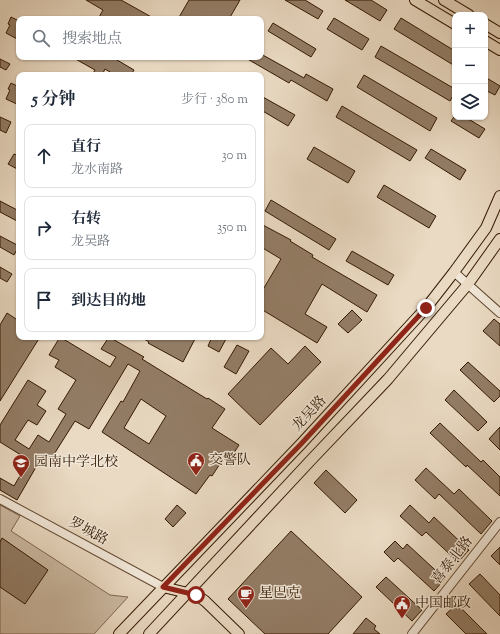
<!DOCTYPE html>
<html lang="zh">
<meta charset="utf-8">
<style>
body{margin:0;font-family:"Sorts Mill Goudy","Noto Serif SC",serif;background:#f2f2f3;color:#1f2937}
.controls{position:absolute;right:12px;top:12px;display:grid;overflow:hidden;border-radius:8px;box-shadow:0 1px 3px #0004}
.controls button{width:36px;height:36px;display:grid;place-items:center;padding:0;border:0;border-bottom:1px solid #e0e1e3;background:#fff;color:#1f2937;font:20px sans-serif}
.stop{position:absolute;width:12px;height:12px;margin:-9px;border:3px solid #8f2418;border-radius:50%;background:#fff}
.stop.end{background:#8f2418;border-color:#fff;box-shadow:0 1px 4px #0008}
.list{margin:0;padding:0;list-style:none}
h2{display:flex;justify-content:space-between;align-items:center;height:52px;margin:0;padding:0 16px;font-size:17px}
h2 small{font-size:13px;font-weight:400;color:#747a83}
.list li{display:grid;grid-template-columns:26px 1fr auto;gap:12px;align-items:center;box-sizing:border-box;height:64px;margin:0 8px 8px;padding:0 8px;border:1px solid #e0e1e3;border-radius:8px}
.list b{display:block;font-size:15px;white-space:nowrap}
.list p{margin:0;font-size:13px;white-space:nowrap;color:#747a83}
.list em{font-size:13px;font-style:normal;color:#747a83}
.icon{flex:none;width:22px;height:22px;fill:none;stroke:currentColor;stroke-width:2;stroke-linecap:round;stroke-linejoin:round}
.map{position:relative;flex:none;width:500px;height:634px;overflow:hidden}
.search{position:absolute;background:#fff;box-shadow:0 1px 3px #0004;left:16px;top:16px;width:248px;height:44px;display:flex;align-items:center;gap:10px;box-sizing:border-box;padding:0 14px;border-radius:8px;color:#747a83;font-size:15px}
.panel{position:absolute;background:#fff;box-shadow:0 1px 3px #0004;left:16px;top:72px;width:248px;height:268px;border-radius:8px}
.map>svg:first-child{display:block}
</style>
<div class="map">
<svg width="500" height="634" viewBox="0 0 500 634">
<rect width="100%" height="100%" fill="#eadac3"/>
<filter id="stains"><feTurbulence type="fractalNoise" baseFrequency=".005" numOctaves="4"/><feColorMatrix values="0 0 0 0 .2 0 0 0 0 .09 0 0 0 0 .02 0 0 0 .5 -.17"/></filter>
<radialGradient id="worn" r=".72"><stop offset=".6" stop-color="#630" stop-opacity="0"/><stop offset="1" stop-color="#630" stop-opacity=".3"/></radialGradient>
<!-- green -->
<path fill="#cbb9a2" stroke="#806952" d="M 0,505 L 20,516 L 11,531 L 110,595 L 128,597 L 94,634 L 0,634 Z"/>
<!-- building -->
<path fill="#937d66" stroke="#341901" fill-rule="evenodd" d="M 86,0 L 121,0 L 155,19 L 98,19 L 103,10 Z
M 189,0 L 240,0 L 229,19 L 178,19 Z
M 285,0 L 305,0 L 323,11 L 318,19 Z
M 345,0 L 371,0 L 387,10 L 380,21 Z
M 11,17 L 19,21 L 19,40 L 6,33 L 10,25 L 8,24 Z
M 334,18 L 369,39 L 362,50 L 327,29 Z
M 401,18 L 455,51 L 455,66 L 394,29 Z
M 273,23 L 316,49 L 311,57 L 268,31 Z
M 381,46 L 455,89 L 455,92 L 450,101 L 375,57 Z
M 261,54 L 304,78 L 306,74 L 333,89 L 327,101 L 291,80 L 289,83 L 244,57 L 261,57 Z
M 72,57 L 112,57 L 134,70 L 131,75 L 115,75 L 105,69 L 102,75 L 92,75 L 95,70 Z
M 0,59 L 10,64 L 6,70 L 0,67 Z
M 364,75 L 437,118 L 430,131 L 357,87 Z
M 485,77 L 500,86 L 495,95 L 485,90 Z
M 11,83 L 19,87 L 19,105 L 6,99 L 10,90 L 8,89 Z
M 261,96 L 295,115 L 288,126 L 261,110 Z
M 342,106 L 417,150 L 410,161 L 336,117 Z
M 0,117 L 11,122 L 6,133 L 0,130 Z
M 454,117 L 465,117 L 485,129 L 479,138 L 451,121 Z
M 314,147 L 355,171 L 348,183 L 307,159 Z
M 431,149 L 466,170 L 460,180 L 425,158 Z
M 14,154 L 19,156 L 19,170 L 8,164 Z
M 384,185 L 436,216 L 429,228 L 377,197 Z
M 271,200 L 336,239 L 329,250 L 265,211 Z
M 0,201 L 19,211 L 19,222 L 0,212 Z
M 261,224 L 291,240 L 290,241 L 313,255 L 312,257 L 377,295 L 367,312 L 322,284 L 305,314 L 327,327 L 317,343 L 261,309 L 261,293 L 281,259 L 261,247 Z
M 0,236 L 19,246 L 14,255 L 0,247 Z
M 352,251 L 394,275 L 388,285 L 346,261 Z
M 0,267 L 12,274 L 7,282 L 0,278 Z
M 352,310 L 362,320 L 348,333 L 338,324 Z
M 7,313 L 19,321 L 19,337 L 40,337 L 0,401 L 0,325 Z
M 494,319 L 500,324 L 500,346 L 483,331 Z
M 60,337 L 110,367 L 116,357 L 101,349 L 109,337 L 144,357 L 142,359 L 163,372 L 207,399 L 208,398 L 225,409 L 212,428 L 239,445 L 230,459 L 225,456 L 212,476 L 210,475 L 196,494 L 102,432 L 121,401 L 123,402 L 140,371 L 128,364 L 89,429 L 75,421 L 51,459 L 43,455 L 17,500 L 0,490 L 0,478 L 14,486 L 29,460 L 0,442 L 0,425 L 28,380 L 46,391 L 37,405 L 46,411 L 37,425 L 28,420 L 15,440 L 29,449 L 38,435 L 49,442 L 66,414 L 58,409 L 76,380 L 55,367 L 59,360 L 49,355 ZM 141,399 L 166,416 L 149,444 L 124,428 Z
M 141,337 L 196,337 L 183,362 L 148,343 L 149,342 Z
M 212,337 L 221,337 L 226,339 L 219,352 L 208,346 Z
M 237,345 L 249,351 L 236,374 L 224,367 Z
M 305,346 L 321,362 L 260,425 L 228,394 L 271,348 L 288,364 Z
M 468,362 L 500,391 L 500,396 L 494,402 L 460,370 Z
M 454,390 L 487,422 L 478,431 L 445,400 Z
M 440,423 L 481,462 L 483,460 L 500,477 L 500,496 L 467,465 L 466,467 L 430,433 Z
M 500,427 L 500,450 L 489,439 Z
M 426,468 L 454,494 L 459,489 L 492,521 L 481,534 L 439,494 L 435,499 L 415,480 Z
M 326,470 L 357,500 L 345,513 L 314,483 Z
M 177,505 L 186,513 L 173,527 L 165,519 Z
M 410,505 L 429,523 L 434,517 L 469,550 L 458,562 L 426,532 L 422,536 L 400,516 Z
M 291,531 L 362,597 L 328,634 L 265,634 L 228,599 Z
M 2,538 L 48,570 L 25,604 L 0,587 L 0,542 Z
M 395,541 L 403,549 L 407,544 L 445,579 L 434,591 L 398,558 L 394,562 L 384,552 Z
M 500,547 L 500,565 L 491,556 Z
M 480,574 L 500,595 L 500,616 L 469,584 Z
M 386,577 L 422,610 L 412,621 L 376,587 Z
M 457,604 L 487,634 L 466,634 L 446,614 Z
M 366,618 L 376,626 L 374,629 L 380,634 L 353,634 Z"/>
<g fill="none" stroke-linecap="round" stroke-linejoin="round">
<defs>
<path id="minor" d="M 454,272 L 500,313
M 0,499 L 163,587
M 412,634 L 500,522"/>
<path id="major" d="M 415,0 L 455,24
M 444,0 L 469,15
M 485,24 L 500,33
M 485,41 L 500,50
M 163,587 L 196,595 L 205,601 L 239,634
M 119,634 L 301,444 L 426,308 L 454,272 L 486,228 L 500,196
M 149,634 L 311,460 L 388,379 L 468,284 L 500,239"/>
</defs>
<!-- minor casing -->
<use href="#minor" stroke="#624932" stroke-width="10"/>
<!-- major casing -->
<use href="#major" stroke="#341901" stroke-width="12"/>
<!-- minor -->
<use href="#minor" stroke="#f1e7d8" stroke-width="8"/>
<!-- major -->
<use href="#major" stroke="#eadac3" stroke-width="10"/>
</g>
<g fill="none" stroke-linecap="round" stroke-linejoin="round">
<!-- route -->
<path stroke="#8f2418" stroke-width="5" d="M 196,595 L 163,587 L 301,444 L 426,308"/>
</g>
<!-- icons -->
<defs>
<symbol id="civic-pin" viewBox="-11 -11 22 30"><path d="M0 17L-7.5 6A9.5 9.5 0 1 1 7.5 6Z" fill="#8f2418" stroke="#f1e7d8"/><path d="M-.6-6.5H3V-4.5H.6V-3L4-1V1h2V6H-6V1h2V-1L-.6-3ZM-1.2 2.5V6h2.4V2.5Z" fill="#fff"/></symbol>
<symbol id="school-pin" viewBox="-11 -11 22 30"><path d="M0 17L-7.5 6A9.5 9.5 0 1 1 7.5 6Z" fill="#8f2418" stroke="#f1e7d8"/><path d="M0-5L7-2L0 1L-7-2ZM-4 1L0 2.5L4 1V4Q0 6-4 4Z" fill="#fff"/></symbol>
<symbol id="cafe-pin" viewBox="-11 -11 22 30"><path d="M0 17L-7.5 6A9.5 9.5 0 1 1 7.5 6Z" fill="#8f2418" stroke="#f1e7d8"/><path d="M-5.5-4.5H6V0H3Q3 3.5 0 3.5H-2.5Q-5.5 3.5-5.5 0ZM3-3.2v2h1.7v-2ZM-6 4.5H4V6H-6Z" fill="#fff"/></symbol>
</defs>
<g fill-rule="evenodd">
<use href="#civic-pin" x="186" y="451" width="20" height="27"/>
<use href="#school-pin" x="11" y="453" width="20" height="27"/>
<use href="#cafe-pin" x="236" y="584" width="20" height="27"/>
<use href="#civic-pin" x="392" y="594" width="20" height="27"/>
</g>
<g text-anchor="middle" dominant-baseline="central" stroke-width="3" stroke-linejoin="round" paint-order="stroke">
<!-- street labels -->
<g font-size="14" fill="#341901" stroke="#f1e7d8">
<text transform="translate(310 414) rotate(-47)">龙吴路</text>
<text transform="translate(88 532) rotate(28)">罗城路</text>
<text transform="translate(453 561) rotate(-52)">喜泰北路</text>
</g>
<!-- poi labels -->
<g font-size="14" fill="#341901" stroke="#f1e7d8" text-anchor="start">
<text x="209" y="461">交警队</text>
<text x="34" y="463">园南中学北校</text>
<text x="259" y="594">星巴克</text>
<text x="415" y="604">中国邮政</text>
</g>
</g>
<rect width="100%" height="100%" filter="url(#stains)"/>
<rect width="100%" height="100%" fill="url(#worn)"/>
</svg>
<div class="controls">
<button>+</button>
<button>−</button>
<button><svg class="icon" aria-label="layers" viewBox="0 0 24 24"><path d="M12 4l9 5-9 5-9-5zM3 14l9 5 9-5"/></svg></button>
</div>
<div class="stop" style="left:196px;top:595px"></div>
<div class="stop end" style="left:426px;top:308px"></div>
<div class="search"><svg class="icon" aria-label="search" viewBox="0 0 24 24"><circle cx="10" cy="10" r="6"/><path d="M15 15l6 6"/></svg>搜索地点</div>
<section class="panel">
<h2>5 分钟<small>步行 · 380 m</small></h2>
<ul class="list">
<li><svg class="icon" aria-label="ahead" viewBox="0 0 24 24"><path d="M12 20V5M6 11l6-6 6 6"/></svg><div><b>直行</b><p>龙水南路</p></div><em>30 m</em></li>
<li><svg class="icon" aria-label="right" viewBox="0 0 24 24"><path d="M7 20v-9h11M14 6l5 5-5 5"/></svg><div><b>右转</b><p>龙吴路</p></div><em>350 m</em></li>
<li><svg class="icon" aria-label="arrive" viewBox="0 0 24 24"><path d="M6 21V4h12l-3 4 3 4H6"/></svg><div><b>到达目的地</b></div></li>
</ul>
</section>
</div>
